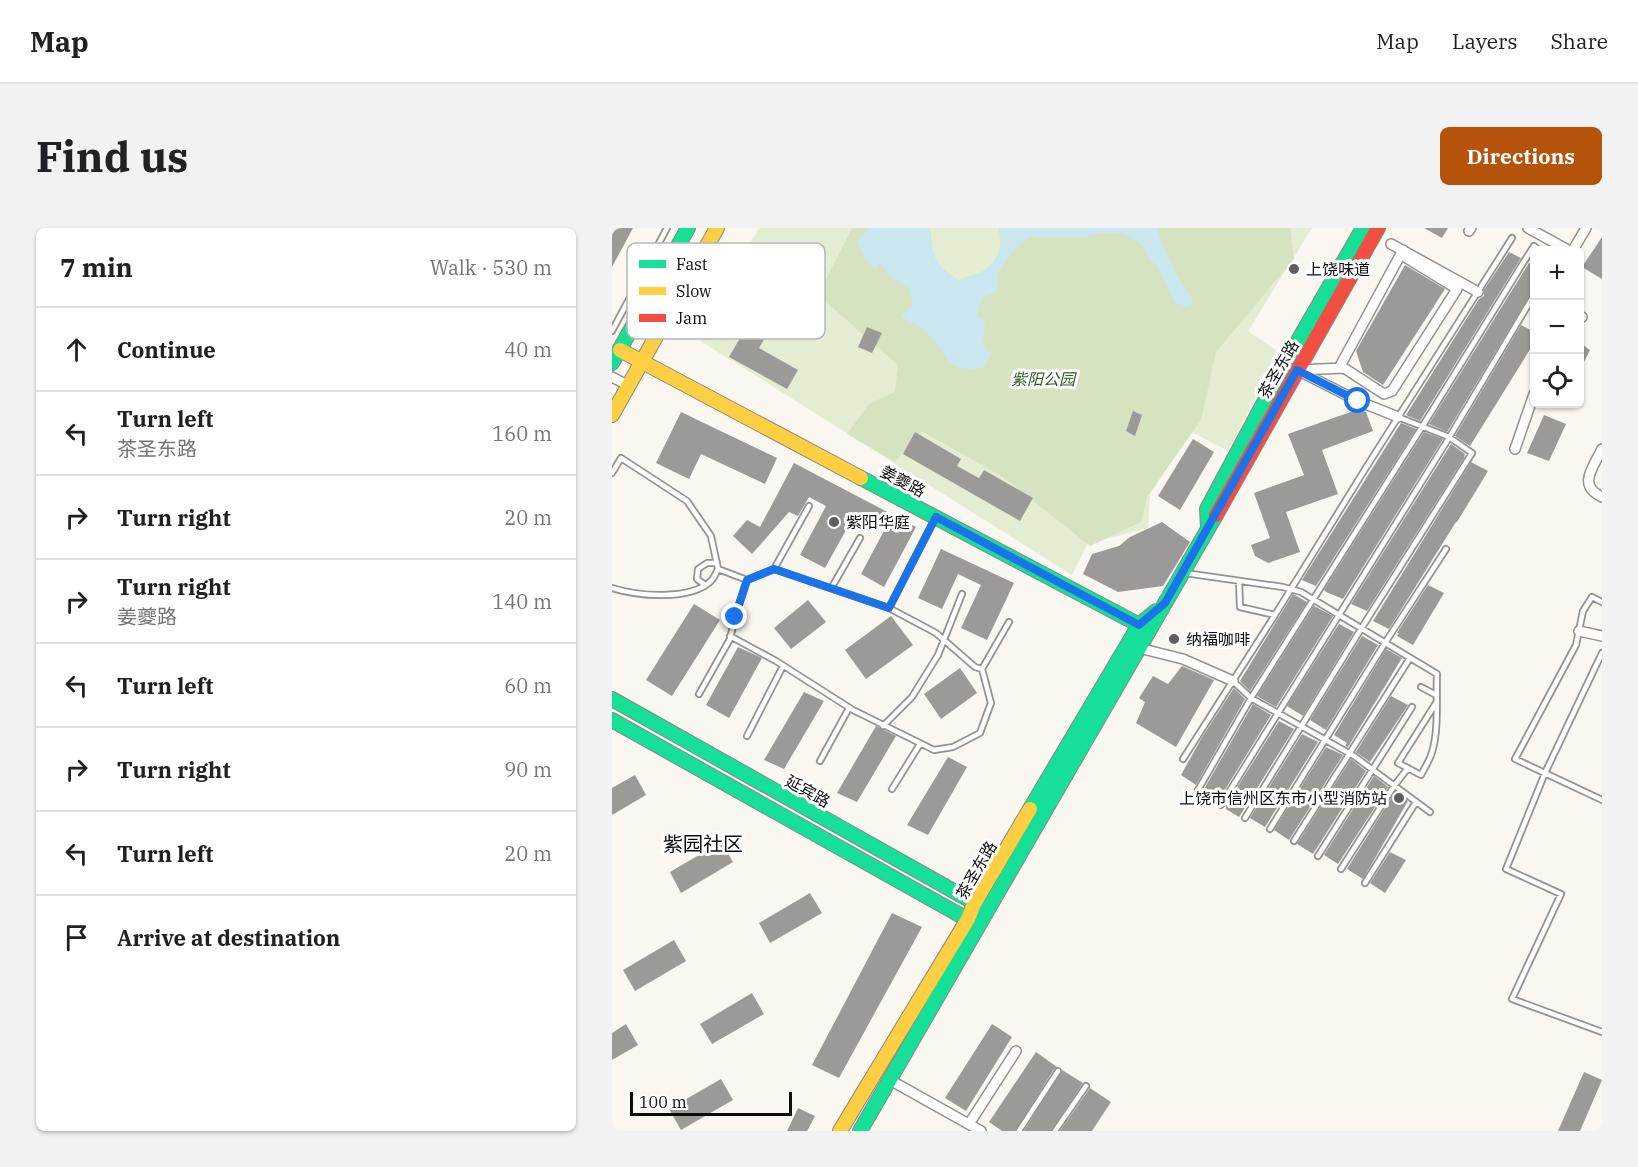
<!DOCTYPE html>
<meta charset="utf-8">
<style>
body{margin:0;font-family:"IBM Plex Serif","Noto Sans SC",serif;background:#f2f2f2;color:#202124}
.controls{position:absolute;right:18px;top:18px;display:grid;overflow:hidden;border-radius:9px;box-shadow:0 2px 4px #0004}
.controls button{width:54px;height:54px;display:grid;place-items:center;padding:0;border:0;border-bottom:2px solid #e0e0e0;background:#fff;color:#202124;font:30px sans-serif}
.scale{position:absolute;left:18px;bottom:15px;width:162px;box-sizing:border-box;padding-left:6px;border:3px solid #0c0c0c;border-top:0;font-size:16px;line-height:21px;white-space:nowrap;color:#0c0c0c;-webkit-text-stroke:4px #fff;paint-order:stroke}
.stop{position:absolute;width:18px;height:18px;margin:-14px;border:4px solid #1a73e8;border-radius:50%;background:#fff}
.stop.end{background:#1a73e8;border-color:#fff;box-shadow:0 2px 6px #0008}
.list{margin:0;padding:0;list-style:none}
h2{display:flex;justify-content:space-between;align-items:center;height:78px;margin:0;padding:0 24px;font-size:26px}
h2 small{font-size:20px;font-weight:400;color:#757577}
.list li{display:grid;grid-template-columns:39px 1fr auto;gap:18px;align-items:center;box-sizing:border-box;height:84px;padding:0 24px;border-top:2px solid #e0e0e0}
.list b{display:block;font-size:22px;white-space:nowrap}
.list p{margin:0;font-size:20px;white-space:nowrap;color:#757577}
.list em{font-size:20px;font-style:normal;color:#757577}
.icon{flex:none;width:33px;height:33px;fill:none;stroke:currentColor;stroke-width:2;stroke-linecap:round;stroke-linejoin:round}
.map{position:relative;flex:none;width:990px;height:903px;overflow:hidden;border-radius:9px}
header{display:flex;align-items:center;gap:36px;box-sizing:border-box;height:84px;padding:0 30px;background:#fff;border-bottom:2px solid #e0e0e0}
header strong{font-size:28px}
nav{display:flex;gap:33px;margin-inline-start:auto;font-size:21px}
.intro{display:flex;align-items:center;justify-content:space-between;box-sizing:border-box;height:144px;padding:0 36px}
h1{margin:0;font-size:42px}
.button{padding:15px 27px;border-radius:9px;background:#b45309;color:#fff;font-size:21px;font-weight:700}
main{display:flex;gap:36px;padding:0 36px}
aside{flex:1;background:#fff;border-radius:9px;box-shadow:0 2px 4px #0004}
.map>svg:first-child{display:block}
</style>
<header>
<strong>Map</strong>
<nav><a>Map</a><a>Layers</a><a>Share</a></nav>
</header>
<div class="intro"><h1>Find us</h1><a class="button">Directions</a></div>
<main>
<aside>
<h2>7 min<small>Walk · 530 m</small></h2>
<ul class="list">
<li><svg class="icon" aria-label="ahead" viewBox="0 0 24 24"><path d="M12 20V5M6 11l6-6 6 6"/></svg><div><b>Continue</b></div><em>40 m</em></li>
<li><svg class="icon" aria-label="left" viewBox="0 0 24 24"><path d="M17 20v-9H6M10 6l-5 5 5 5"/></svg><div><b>Turn left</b><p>茶圣东路</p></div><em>160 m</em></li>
<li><svg class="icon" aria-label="right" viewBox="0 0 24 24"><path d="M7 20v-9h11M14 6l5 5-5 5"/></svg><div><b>Turn right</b></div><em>20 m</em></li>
<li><svg class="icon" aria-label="right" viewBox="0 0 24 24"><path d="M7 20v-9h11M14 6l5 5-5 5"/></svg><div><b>Turn right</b><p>姜夔路</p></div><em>140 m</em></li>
<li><svg class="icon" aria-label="left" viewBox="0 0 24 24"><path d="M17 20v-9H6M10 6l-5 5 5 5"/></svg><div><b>Turn left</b></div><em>60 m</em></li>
<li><svg class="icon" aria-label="right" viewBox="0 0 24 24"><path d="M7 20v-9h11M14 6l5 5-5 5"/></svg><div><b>Turn right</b></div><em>90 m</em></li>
<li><svg class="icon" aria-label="left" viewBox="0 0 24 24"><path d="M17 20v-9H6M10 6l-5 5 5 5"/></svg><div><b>Turn left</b></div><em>20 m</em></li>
<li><svg class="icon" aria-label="arrive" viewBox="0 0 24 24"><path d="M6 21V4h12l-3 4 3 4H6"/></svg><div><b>Arrive at destination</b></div></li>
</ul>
</aside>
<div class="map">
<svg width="990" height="903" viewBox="0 0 990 903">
<rect width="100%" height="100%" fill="#f9f7f0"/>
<!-- green -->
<path fill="#e4edd2" d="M 147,0 L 700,0 L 636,103 L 664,122 L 654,148 L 616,223 L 578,203 L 538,266 L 536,300 L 475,316 L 460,347 L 82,109 Z"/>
<!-- forest -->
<path fill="#d5e3c1" d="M 240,0 L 318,0 C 321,30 321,36 347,53 C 353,48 358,49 365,46 C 384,39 393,19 386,0 L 678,0 L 682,31 L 604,124 L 589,192 L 535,269 L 529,294 L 478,318 L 394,251 L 310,203 L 283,234 L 235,206 L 257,176 L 283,164 L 286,137 L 206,67 Z"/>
<!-- water -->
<path fill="#cae6ef" d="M 257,0 L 318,0 C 321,29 321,36 347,53 C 353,48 358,49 365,46 C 384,39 394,19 386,0 L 545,0 C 551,18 558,34 567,51 C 572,60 580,65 581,76 L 574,79 L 563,74 L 546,41 L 528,16 L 510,5 L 488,5 L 470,10 L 416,9 L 399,26 L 386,44 L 385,64 L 371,69 L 365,88 L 373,94 L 371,113 L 373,122 L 377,124 L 382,122 L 370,140 C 334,145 337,128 317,107 C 309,99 298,94 289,88 L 301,77 L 297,61 L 276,47 L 268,35 L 264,41 L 253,33 L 245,12 Z"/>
<!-- building -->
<path fill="#9c9a96" d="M 0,0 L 21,0 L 0,39 Z
M 812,0 L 836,0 L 830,10 Z
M 990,9 L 990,51 L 970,39 Z
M 897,24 L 909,30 L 808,193 L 794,187 L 867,71 L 872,68 L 872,62 Z
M 917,35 L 922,38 L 922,60 L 835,204 L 817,196 Z
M 793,37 L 833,61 L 771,157 L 751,144 L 744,123 Z
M 142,86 L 161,96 L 147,120 L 186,142 L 175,161 L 117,129 Z
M 909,97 L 922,104 L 922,115 L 858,218 L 843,208 Z
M 255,99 L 270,105 L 260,125 L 246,119 Z
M 968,115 L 978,122 L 968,142 Z
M 747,181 L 754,184 L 761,203 L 710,222 L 726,266 L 674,284 L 688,324 L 656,335 L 643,328 L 639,317 L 658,310 L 642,265 L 692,247 L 676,206 Z
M 521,183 L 530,187 L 523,208 L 514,203 Z
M 69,184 L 165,230 L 153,256 L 89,226 L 77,251 L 44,235 Z
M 932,187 L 954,196 L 937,233 L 915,225 Z
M 789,195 L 804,201 L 704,358 L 690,352 Z
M 303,204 L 349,231 L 345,238 L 367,250 L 372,242 L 421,270 L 408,293 L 291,226 Z
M 812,204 L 831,211 L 731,371 L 714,364 L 712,362 Z
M 581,211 L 602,224 L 568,282 L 546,268 Z
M 839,216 L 853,226 L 852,230 L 755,383 L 739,376 Z
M 859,234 L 876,243 L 845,294 L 844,294 L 777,401 L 761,393 Z
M 182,235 L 304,299 L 272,359 L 249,346 L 274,299 L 244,284 L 213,340 L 188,327 L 214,278 L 197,269 L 186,288 L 177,284 L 140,326 L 121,308 L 135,292 L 148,299 Z
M 550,294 L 578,314 L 551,358 L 506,364 L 471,346 L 480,326 L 507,318 L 518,309 Z
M 329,321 L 402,355 L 375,412 L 349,400 L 369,357 L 346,346 L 330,381 L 306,370 Z
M 816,357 L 832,365 L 801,417 L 785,408 L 787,405 L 785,405 Z
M 681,366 L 695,374 L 638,463 L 628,453 Z
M 196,372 L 214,394 L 179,421 L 162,400 Z
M 82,376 L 108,392 L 60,468 L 34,452 Z
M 702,378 L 721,388 L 664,479 L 645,468 Z
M 279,388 L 301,417 L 254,451 L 233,422 Z
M 727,396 L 742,404 L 691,488 L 675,478 Z
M 750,408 L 766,417 L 714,502 L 698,492 Z
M 126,419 L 150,430 L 117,490 L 94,477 Z
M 774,421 L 790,430 L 736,519 L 733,518 L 735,515 L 722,507 Z
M 570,438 L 602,452 L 564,519 L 524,495 L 533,474 L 527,470 L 541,448 L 556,456 Z
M 348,440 L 365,465 L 329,491 L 312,466 Z
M 622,460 L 633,471 L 584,557 L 569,547 L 589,511 Z
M 192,464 L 212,473 L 172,541 L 152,532 Z
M 779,468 L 796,477 L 758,534 L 744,524 Z
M 641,476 L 659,487 L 606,573 L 592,563 L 592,561 Z
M 667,493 L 682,501 L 627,589 L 614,581 L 614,577 Z
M 264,498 L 284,508 L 245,574 L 225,565 Z
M 690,506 L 706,514 L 653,599 L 638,590 Z
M 714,519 L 731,527 L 677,612 L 662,602 Z
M 336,529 L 355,539 L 316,607 L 295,597 Z
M 739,531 L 754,543 L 701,626 L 685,616 Z
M 23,547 L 34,567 L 0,587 L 0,560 Z
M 762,548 L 776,559 L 726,636 L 712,627 Z
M 783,564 L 796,573 L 751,651 L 735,641 Z
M 109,614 L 121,634 L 69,665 L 58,644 Z
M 778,624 L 794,632 L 773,665 L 758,655 Z
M 198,665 L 210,685 L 158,715 L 147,695 Z
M 280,685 L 310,699 L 227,850 L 200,837 Z
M 62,712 L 74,733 L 23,763 L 11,742 Z
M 140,765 L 152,786 L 100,816 L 88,796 Z
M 14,796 L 26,817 L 0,832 L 0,805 Z
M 380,796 L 400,809 L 354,883 L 333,870 Z
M 424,824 L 445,839 L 442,841 L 403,903 L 390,903 L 377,894 Z
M 450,842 L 471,855 L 439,903 L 412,903 Z
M 972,844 L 990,852 L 968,903 L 946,903 Z
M 109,851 L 121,872 L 69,902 L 57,881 Z
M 478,860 L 499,874 L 480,903 L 448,903 Z
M 186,880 L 203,888 L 195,903 L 175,903 Z"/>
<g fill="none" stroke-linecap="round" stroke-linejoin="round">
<defs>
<path id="lane" d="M 0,103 L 55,0
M 0,245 L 9,230 L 75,273 L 99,308 L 106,341 C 104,345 102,350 99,353 C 78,373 25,368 0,360
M 106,341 L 135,352 L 162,341 L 277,380 L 324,405 L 363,439 L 370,441 L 397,394
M 162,341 L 197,278
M 573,345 L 671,359 L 689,364 L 825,446 C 824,470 827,502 820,524 C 818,532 813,539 809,547 L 786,535 L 824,475
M 627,353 L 628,379 L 663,387 L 755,238 L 900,10
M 93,357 L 85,351 L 86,341 L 95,335 L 105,335
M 220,359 L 248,310
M 990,374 L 980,369 L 971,383 L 964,417 L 903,531 L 990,572
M 277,380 L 322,292
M 118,408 L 164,433 L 241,482 L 322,522 L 341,519 L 368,505 L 379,475 L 370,441
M 990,425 L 933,545 L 894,641 L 949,666 L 900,771 L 990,804
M 621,453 L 639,470 L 742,528 L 818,584
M 809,459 L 824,467
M 87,466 L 118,411 L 123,389 L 135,352
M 271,498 L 300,469 L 326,427 L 350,366
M 135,508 L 171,438
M 571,531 L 663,387
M 208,533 L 237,480
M 280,561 L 308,516
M 586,562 L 639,470 L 810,199 L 911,35 L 922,18 L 927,22
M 609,577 L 835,213 L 922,67
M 633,590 L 749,401 L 860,225 L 837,209 L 786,189
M 658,601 L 773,415 L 834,321
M 682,613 L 798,430
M 706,628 L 800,479
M 729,641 L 782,558 L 796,540
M 753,655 L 804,574
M 407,903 L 446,843
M 443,903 L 474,858"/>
<path id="street" d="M 916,0 L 956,22
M 857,3 L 859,0
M 779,16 L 866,64
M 961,22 L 974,0
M 968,88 L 970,89
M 727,140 L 791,22
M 685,142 L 732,140 L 772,166 L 780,163 L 845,61 L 793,29 L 791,22
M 685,142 L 746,173 L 786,189
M 0,149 L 17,158
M 903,221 L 922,166
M 990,221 C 981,240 965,257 990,269
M 967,403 L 990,408
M 527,420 L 571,431 L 621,453
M 278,852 L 369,903
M 357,896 L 404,823"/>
<path id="fast" d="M 0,135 L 76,0
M 249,250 L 535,401
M 596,299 L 595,281 L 672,137 L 751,0
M 0,471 L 370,679
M 0,492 L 362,695
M 418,581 L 527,397 L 544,383
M 248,903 L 604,287"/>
<path id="slow" d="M 8,122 L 249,250
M 0,187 L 105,0
M 228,903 L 356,691 L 362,676 L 418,581"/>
<path id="jam" d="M 604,287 L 766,0"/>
</defs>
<!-- lane casing -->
<use href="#lane" stroke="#93928f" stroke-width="8"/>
<!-- street casing -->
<use href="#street" stroke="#93928f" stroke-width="12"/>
<!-- fast casing -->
<use href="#fast" stroke="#898885" stroke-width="16"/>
<!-- slow casing -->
<use href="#slow" stroke="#898885" stroke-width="16"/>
<!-- jam casing -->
<use href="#jam" stroke="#898885" stroke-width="16"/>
<!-- lane -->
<use href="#lane" stroke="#fefefd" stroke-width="4.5"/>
<!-- street -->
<use href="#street" stroke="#fefefd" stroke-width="9"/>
<!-- fast -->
<use href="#fast" stroke="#16e098" stroke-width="14"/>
<!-- slow -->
<use href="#slow" stroke="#ffcf43" stroke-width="14"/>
<!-- jam -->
<use href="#jam" stroke="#f24e42" stroke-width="14"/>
</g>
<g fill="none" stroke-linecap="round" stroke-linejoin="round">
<!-- route -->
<path stroke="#1a73e8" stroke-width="8" d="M 123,389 L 135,352 L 162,341 L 277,380 L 324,289 L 527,397 L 553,375 L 685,142 L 746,173"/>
</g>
<!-- markers -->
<g fill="#5f5e5c" stroke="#fff" stroke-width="2">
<circle cx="682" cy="41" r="6"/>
<circle cx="222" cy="294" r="6"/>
<circle cx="562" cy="411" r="6"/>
<circle cx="787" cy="570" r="6"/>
</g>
<g text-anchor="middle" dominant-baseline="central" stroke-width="6" stroke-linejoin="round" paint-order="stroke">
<!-- poi labels -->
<g font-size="16" fill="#0c0c0c" stroke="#fff" text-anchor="start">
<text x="694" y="41">上饶味道</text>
<text x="234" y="294">紫阳华庭</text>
<text x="574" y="411">纳福咖啡</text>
<text x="775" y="570" text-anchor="end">上饶市信州区东市小型消防站</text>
</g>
<!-- street labels -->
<g font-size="16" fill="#0c0c0c" stroke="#fff">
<text transform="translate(666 141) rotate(-60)">茶圣东路</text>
<text transform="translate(291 253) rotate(28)">姜夔路</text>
<text transform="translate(196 563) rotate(29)">延宾路</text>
<text transform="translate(364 642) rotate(-60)">茶圣东路</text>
</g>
<!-- park labels -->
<g font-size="16" font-style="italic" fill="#335c23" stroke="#fff">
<text x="431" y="151">紫阳公园</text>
</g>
<!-- quarter labels -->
<g font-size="20" fill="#0c0c0c" stroke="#fff">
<text x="91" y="615">紫园社区</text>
</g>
</g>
<!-- legend -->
<rect x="15" y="15" width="198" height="96" rx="9" fill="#fff" stroke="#b6b6b6" stroke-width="1.5"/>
<rect x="27" y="32" width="27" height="8" fill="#16e098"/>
<rect x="27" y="59" width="27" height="8" fill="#ffcf43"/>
<rect x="27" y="86" width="27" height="8" fill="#f24e42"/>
<g font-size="16" fill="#0c0c0c">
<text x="64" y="42">Fast</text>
<text x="64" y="69">Slow</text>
<text x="64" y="96">Jam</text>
</g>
</svg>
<div class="controls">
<button>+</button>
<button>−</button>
<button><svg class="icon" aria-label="locate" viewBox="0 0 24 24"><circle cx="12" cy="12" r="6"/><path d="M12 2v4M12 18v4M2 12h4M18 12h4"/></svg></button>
</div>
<div class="scale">100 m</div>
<div class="stop" style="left:746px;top:173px"></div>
<div class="stop end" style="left:123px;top:389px"></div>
</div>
</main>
